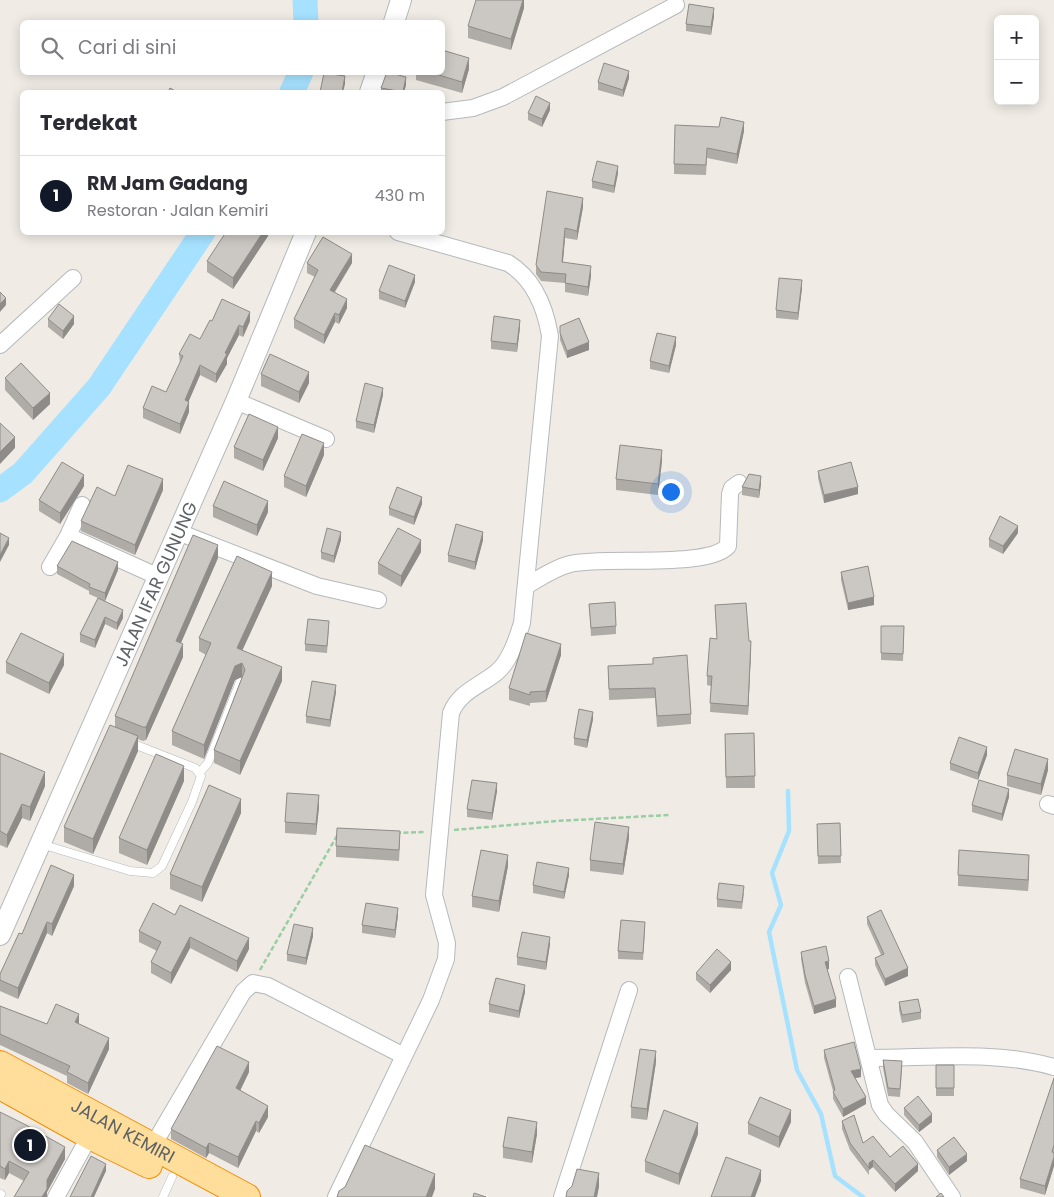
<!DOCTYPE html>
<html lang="id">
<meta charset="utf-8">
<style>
body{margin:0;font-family:Poppins,sans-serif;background:#f7f7f7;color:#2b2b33}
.controls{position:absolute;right:15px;top:15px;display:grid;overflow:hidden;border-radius:8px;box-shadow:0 2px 12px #0003}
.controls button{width:45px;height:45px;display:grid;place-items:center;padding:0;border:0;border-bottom:1px solid #e1e1e2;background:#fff;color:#2b2b33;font:25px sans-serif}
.you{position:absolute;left:670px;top:491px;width:18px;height:18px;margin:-12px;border:4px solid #fff;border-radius:50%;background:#1a73e8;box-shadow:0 0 0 8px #1a73e833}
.badge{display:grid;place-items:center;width:32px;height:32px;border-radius:50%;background:#111827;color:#fff;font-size:16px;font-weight:700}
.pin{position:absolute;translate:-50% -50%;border:2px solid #fff;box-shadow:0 1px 5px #0006}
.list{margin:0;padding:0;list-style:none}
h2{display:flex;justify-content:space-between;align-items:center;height:65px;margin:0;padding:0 20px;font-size:21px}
h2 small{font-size:16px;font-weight:400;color:#7c7c81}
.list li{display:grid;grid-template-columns:32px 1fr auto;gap:15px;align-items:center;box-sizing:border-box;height:80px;padding:0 20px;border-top:1px solid #e1e1e2}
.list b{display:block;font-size:19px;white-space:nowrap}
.list p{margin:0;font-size:16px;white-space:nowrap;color:#7c7c81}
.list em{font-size:16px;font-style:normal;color:#7c7c81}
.icon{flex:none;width:28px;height:28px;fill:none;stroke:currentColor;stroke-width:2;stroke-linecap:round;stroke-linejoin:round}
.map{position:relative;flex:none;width:1054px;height:1197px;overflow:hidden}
.search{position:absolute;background:#fff;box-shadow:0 2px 12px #0003;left:20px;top:20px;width:425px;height:55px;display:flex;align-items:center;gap:12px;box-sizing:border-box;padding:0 18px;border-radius:8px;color:#7c7c81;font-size:19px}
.panel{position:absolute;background:#fff;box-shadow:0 2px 12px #0003;left:20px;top:90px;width:425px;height:145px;border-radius:8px}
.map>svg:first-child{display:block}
</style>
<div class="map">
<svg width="1054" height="1197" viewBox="0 0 1054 1197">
<rect width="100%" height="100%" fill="#f0ece5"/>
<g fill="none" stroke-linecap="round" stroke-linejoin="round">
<!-- stream -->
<path stroke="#a6e2ff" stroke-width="4.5" d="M 788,791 L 789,831 L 772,873 L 781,905 L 769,932 L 797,1070 L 821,1114 L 835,1176 L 863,1197"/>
<!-- river -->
<path stroke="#a6e2ff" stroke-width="25" d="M 305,0 L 306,22
M 292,92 L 301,72
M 0,490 L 23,473 L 99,387 L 203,232"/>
<defs>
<path id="service" d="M 200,772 L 208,763 L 240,682
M 41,844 L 130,871 L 153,873 L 162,866 L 192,802 L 201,776 L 195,768 L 131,743
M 0,1196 L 1,1194
M 163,1197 L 172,1177"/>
<path id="minor" d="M 442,112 L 473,108 L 503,97 L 676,5
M 0,345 L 73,278
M 236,401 L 326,439
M 178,532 L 317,586 L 378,600
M 68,536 L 82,505
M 50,567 L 68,536 L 159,577
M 526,586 C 540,578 554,568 570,564 C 604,556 708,569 728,546 L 730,494 L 732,488 L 739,483
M 1048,804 L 1054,806
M 848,977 L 880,1105 L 886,1114 L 915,1142 L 952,1197
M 869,1058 C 930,1058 995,1050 1054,1067
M 148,1154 L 243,992 L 253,983 L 268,986 L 404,1056
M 56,1197 L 94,1128
M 336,1197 L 431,1000 L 446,959 L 447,943 L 434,895 L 451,713 C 460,691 480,686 497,672 C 510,661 517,639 522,623 L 550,336 C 545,306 534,279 508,263 L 398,232
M 562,1197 L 629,990"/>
<g id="tertiary">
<path d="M 394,22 L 401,0"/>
<path d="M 370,92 L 377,72"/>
<path id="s1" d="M 0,935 L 236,401 L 306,232"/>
</g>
<g id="trunk">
<path id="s2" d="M 0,1064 L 247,1197"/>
<path d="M 0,1086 L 90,1136 L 149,1165"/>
</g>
</defs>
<!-- service casing -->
<use href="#service" stroke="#b5b9bc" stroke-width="9"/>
<!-- minor casing -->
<use href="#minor" stroke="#b5b9bc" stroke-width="18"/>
<!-- tertiary casing -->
<use href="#tertiary" stroke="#b5b9bc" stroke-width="22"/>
<!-- trunk casing -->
<use href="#trunk" stroke="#f58d00" stroke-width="28"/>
<!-- path -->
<path stroke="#9acda3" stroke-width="2.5" stroke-dasharray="5 2.5" stroke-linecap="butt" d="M 454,830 L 556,821 L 669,815
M 396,833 L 426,832
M 260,970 L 338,834"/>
<!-- service -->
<use href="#service" stroke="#fff" stroke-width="8"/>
<!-- minor -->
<use href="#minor" stroke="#fff" stroke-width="16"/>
<!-- tertiary -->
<use href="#tertiary" stroke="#fff" stroke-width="20"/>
<!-- trunk -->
<use href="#trunk" stroke="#ffde9c" stroke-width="26"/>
</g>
<!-- wall -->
<path fill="#afaba7" d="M 524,0 L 524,8 L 511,50 L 468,38 L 468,26 Z
M 714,16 L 711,35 L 686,31 L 686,24 Z
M 469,69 L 462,93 L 416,80 L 416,72 L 442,72 Z
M 629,78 L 623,97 L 598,90 L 598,82 Z
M 406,85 L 404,92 L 381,92 L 381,88 Z
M 550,110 L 542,127 L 528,120 L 528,113 Z
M 744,131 L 737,164 L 707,158 L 706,175 L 674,174 L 674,164 Z
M 618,173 L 614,193 L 592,188 L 592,181 Z
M 583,207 L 577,240 L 565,238 L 563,262 L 591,276 L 588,296 L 565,292 L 565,283 L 541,281 L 536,274 L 536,265 Z
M 268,232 L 268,236 L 233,289 L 207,272 L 207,261 Z
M 307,263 L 352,263 L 335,292 L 347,308 L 339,324 L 335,322 L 324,344 L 294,328 L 294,319 L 315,277 L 307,273 Z
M 415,282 L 405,308 L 379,299 L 379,291 Z
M 802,288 L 798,320 L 776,318 L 776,310 Z
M 48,319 L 74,324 L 63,339 L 48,327 Z
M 212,321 L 250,321 L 243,337 L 239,335 L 227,358 L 227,364 L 216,383 L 200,375 L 188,402 L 189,412 L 180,434 L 143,418 L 143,408 L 166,392 L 180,364 L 179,354 L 200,339 Z
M 560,326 L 589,350 L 567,358 L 560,340 Z
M 520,327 L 517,352 L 491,349 L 491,341 Z
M 676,345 L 669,373 L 650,369 L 650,361 Z
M 261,374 L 309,383 L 299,403 L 261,386 Z
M 5,378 L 50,404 L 33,420 L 5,390 Z
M 383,395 L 374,433 L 356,428 L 356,421 Z
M 278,438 L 263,471 L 234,458 L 234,447 Z
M 324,455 L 306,497 L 284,487 L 284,476 Z
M 662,461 L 658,495 L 616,490 L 616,479 Z
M 818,471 L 858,494 L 824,503 L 818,478 Z
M 761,484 L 759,498 L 742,495 L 742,487 Z
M 84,486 L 60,524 L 39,511 L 39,500 Z
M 163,490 L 135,555 L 81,531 L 81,521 Z
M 422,504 L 414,525 L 389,515 L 389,508 Z
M 213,506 L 268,512 L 257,536 L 213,517 Z
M 1018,533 L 1003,554 L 989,547 L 989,539 Z
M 341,540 L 334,563 L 321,559 L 321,552 Z
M 483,540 L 475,570 L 448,562 L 448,555 Z
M 421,552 L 401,587 L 378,574 L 378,563 Z
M 218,558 L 181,643 L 183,657 L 146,740 L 143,741 L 138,739 L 138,751 L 93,854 L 64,842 L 64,827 L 115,727 L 115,716 Z
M 57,566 L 118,570 L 105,601 L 123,618 L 117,630 L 105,624 L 95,648 L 80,642 L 80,634 L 98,598 L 89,594 L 89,591 L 57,574 Z
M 841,572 L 874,605 L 848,610 L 841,580 Z
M 272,586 L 242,650 L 282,681 L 240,775 L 214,763 L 214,750 L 242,677 L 235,680 L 204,759 L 172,745 L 172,731 L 206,655 L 199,651 L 199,638 Z
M 589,604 L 616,626 L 616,634 L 591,636 Z
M 715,605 L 749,641 L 751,650 L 748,715 L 710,712 L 711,686 L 707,685 L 707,676 L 717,639 Z
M 881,626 L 904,626 L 903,661 L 881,660 Z
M 329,628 L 327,653 L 305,651 L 305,644 Z
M 561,655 L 546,702 L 530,703 L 530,706 L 509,700 L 509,688 Z
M 653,658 L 691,714 L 691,724 L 657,727 L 655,698 L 609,700 L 608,666 L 653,664 Z
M 6,662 L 64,665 L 49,694 L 6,673 Z
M 336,692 L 330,727 L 306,723 L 306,716 Z
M 593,719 L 587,748 L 574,745 L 574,738 Z
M 754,733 L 755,788 L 726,788 L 725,734 Z
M 0,753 L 45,786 L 30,821 L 22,818 L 7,848 L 0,845 Z
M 987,755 L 978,780 L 950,770 L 950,763 Z
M 1048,770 L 1041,795 L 1007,786 L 1007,775 Z
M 184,781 L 147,865 L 119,853 L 119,838 Z
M 497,791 L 492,820 L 467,817 L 467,809 Z
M 1009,797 L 1002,821 L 972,812 L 972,805 Z
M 319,807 L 316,835 L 285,833 L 285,822 Z
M 241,813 L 202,902 L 170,889 L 170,874 Z
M 840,823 L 841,863 L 818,864 L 817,824 Z
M 629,838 L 623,875 L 590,871 L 590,860 Z
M 400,843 L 399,861 L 336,857 L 336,846 Z
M 508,866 L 499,912 L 472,907 L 472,896 Z
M 1029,867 L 1028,891 L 958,886 L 958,875 Z
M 569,875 L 564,899 L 533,893 L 533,885 Z
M 74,886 L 52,936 L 47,933 L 18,999 L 0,991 L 0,974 L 22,934 Z
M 744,893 L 742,909 L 717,907 L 717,899 Z
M 175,915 L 249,949 L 237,972 L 190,948 L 171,984 L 151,973 L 151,962 L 157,951 L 139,942 L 139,931 Z
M 398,915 L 395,938 L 362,933 L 362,925 Z
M 867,917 L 908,976 L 885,986 L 875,965 L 875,958 L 881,955 L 867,924 Z
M 645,930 L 643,960 L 618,959 L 618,951 Z
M 313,936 L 306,965 L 287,961 L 287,954 Z
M 550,944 L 546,970 L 517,965 L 517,957 Z
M 801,952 L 829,969 L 827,969 L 836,1007 L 814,1014 L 805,983 L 801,959 Z
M 731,970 L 710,993 L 696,980 L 696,973 Z
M 525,992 L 519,1018 L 489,1012 L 489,1004 Z
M 899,1002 L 921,1012 L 921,1019 L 902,1023 L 899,1010 Z
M 0,1006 L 47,1024 L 79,1024 L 109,1049 L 88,1094 L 67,1083 L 67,1076 L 0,1045 Z
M 824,1050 L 861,1077 L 855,1078 L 866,1104 L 843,1117 L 833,1099 L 833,1091 L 824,1058 Z
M 883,1060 L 902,1069 L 900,1097 L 888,1096 L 883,1068 Z
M 656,1062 L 647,1120 L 631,1118 L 631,1107 Z
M 936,1065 L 954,1065 L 954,1096 L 936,1096 Z
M 249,1072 L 240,1091 L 268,1117 L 259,1133 L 256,1131 L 238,1168 L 209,1153 L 206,1158 L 171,1139 L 171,1129 Z
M 1054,1078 L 1054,1166 L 1045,1195 L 1020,1188 L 1020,1179 Z
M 904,1108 L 932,1122 L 919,1132 L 904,1115 Z
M 0,1112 L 65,1159 L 47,1192 L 47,1197 L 14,1197 L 24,1181 L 9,1173 L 5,1180 L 0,1178 Z
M 842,1121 L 863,1143 L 918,1171 L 895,1192 L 873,1167 L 869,1170 L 869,1175 L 850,1150 L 842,1129 Z
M 791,1122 L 779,1148 L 748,1134 L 748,1123 Z
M 537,1134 L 532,1163 L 503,1158 L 503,1147 Z
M 698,1134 L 679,1185 L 645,1172 L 645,1161 Z
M 937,1150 L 967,1161 L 949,1175 L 937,1157 Z"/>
<!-- shaded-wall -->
<path fill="#8e8b88" d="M 523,0 L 524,0 L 524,8 L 511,50 L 511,39 Z
M 714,8 L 714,16 L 711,35 L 711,27 Z
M 469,58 L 469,69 L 462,93 L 462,82 Z
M 629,71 L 629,78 L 623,97 L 623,90 Z
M 345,76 L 345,84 L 343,92 L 342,92 Z
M 406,77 L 406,85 L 404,92 L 403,92 Z
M 550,103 L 550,110 L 542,127 L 542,119 Z
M 744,122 L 744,131 L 737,164 L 737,154 Z
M 618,166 L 618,173 L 614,193 L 614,186 Z
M 583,198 L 583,207 L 577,240 L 577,231 Z
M 565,228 L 565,238 L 562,271 L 562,262 Z
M 263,232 L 268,232 L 268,236 L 233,289 L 233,278 Z
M 352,254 L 352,263 L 330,299 L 330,290 Z
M 591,266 L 591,276 L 588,296 L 588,287 Z
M 415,275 L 415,282 L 405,308 L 405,301 Z
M 802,280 L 802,288 L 798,320 L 798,313 Z
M 6,298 L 6,305 L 0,312 L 0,304 Z
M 347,299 L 347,308 L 339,324 L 339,315 Z
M 250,312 L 250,321 L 243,337 L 243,327 Z
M 335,313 L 335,322 L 324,344 L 324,335 Z
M 74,316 L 74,324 L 63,339 L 63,331 Z
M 520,320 L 520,327 L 517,352 L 517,344 Z
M 239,325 L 239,335 L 227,358 L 227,364 L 216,383 L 216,374 L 225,353 Z
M 676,337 L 676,345 L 669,373 L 669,366 Z
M 589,342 L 589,350 L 567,358 L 567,351 Z
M 200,365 L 200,375 L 185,410 L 185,400 Z
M 309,372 L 309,383 L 299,403 L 299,392 Z
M 383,388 L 383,395 L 374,433 L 374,425 Z
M 50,393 L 50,404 L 33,420 L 33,408 Z
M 189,402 L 189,412 L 180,434 L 180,424 Z
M 278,427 L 278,438 L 263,471 L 263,460 Z
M 15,437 L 15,448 L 0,464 L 0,452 Z
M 324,443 L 324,455 L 306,497 L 306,486 Z
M 662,450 L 662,461 L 658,495 L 658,484 Z
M 84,475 L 84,486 L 60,524 L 60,513 Z
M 761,476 L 761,484 L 759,498 L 759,490 Z
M 163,479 L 163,490 L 135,555 L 135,545 Z
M 858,487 L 858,494 L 824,503 L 824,495 Z
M 422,497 L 422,504 L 414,525 L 414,517 Z
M 268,501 L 268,512 L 257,536 L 257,525 Z
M 1018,526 L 1018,533 L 1003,554 L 1003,546 Z
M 341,532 L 341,540 L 334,563 L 334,556 Z
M 483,532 L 483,540 L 475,570 L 475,562 Z
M 9,538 L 9,545 L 0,562 L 0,555 Z
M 421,540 L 421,552 L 401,587 L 401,576 Z
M 218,545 L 218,558 L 176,654 L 176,641 Z
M 118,562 L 118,570 L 105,601 L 105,593 Z
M 272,572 L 272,586 L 237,662 L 237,648 Z
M 874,597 L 874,605 L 848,610 L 848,603 Z
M 123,610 L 123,618 L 117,630 L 117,623 Z
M 105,617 L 105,624 L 95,648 L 95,640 Z
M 751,641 L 751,650 L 748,715 L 748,706 Z
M 183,644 L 183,657 L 146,740 L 146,727 Z
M 561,644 L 561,655 L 546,702 L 546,691 Z
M 64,654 L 64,665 L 49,694 L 49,683 Z
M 242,663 L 242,677 L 235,680 L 204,759 L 204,745 L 235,666 Z
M 282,667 L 282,681 L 240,775 L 240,761 Z
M 336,685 L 336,692 L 330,727 L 330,720 Z
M 593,712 L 593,719 L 587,748 L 587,740 Z
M 138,736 L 138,751 L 93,854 L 93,839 Z
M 987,747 L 987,755 L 978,780 L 978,773 Z
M 1048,759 L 1048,770 L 1041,795 L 1041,784 Z
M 184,766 L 184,781 L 147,865 L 147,850 Z
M 45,772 L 45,786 L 30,821 L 30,807 Z
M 497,783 L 497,791 L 492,820 L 492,813 Z
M 1009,789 L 1009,797 L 1002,821 L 1002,814 Z
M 319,795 L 319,807 L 316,835 L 316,824 Z
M 241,799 L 241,813 L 202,902 L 202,887 Z
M 22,804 L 22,818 L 7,848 L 7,835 Z
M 629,827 L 629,838 L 623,875 L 623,864 Z
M 508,855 L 508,866 L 499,912 L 499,901 Z
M 1029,855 L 1029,867 L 1028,891 L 1028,880 Z
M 569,868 L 569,875 L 564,899 L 564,892 Z
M 74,875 L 74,886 L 52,936 L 52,924 Z
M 398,908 L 398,915 L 395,938 L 395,930 Z
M 47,922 L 47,933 L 18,999 L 18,988 Z
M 313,928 L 313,936 L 306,965 L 306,958 Z
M 190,937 L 190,948 L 171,984 L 171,973 Z
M 550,937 L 550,944 L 546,970 L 546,962 Z
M 249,938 L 249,949 L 237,972 L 237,961 Z
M 829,961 L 829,969 L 825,970 L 825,962 Z
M 731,962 L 731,970 L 710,993 L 710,985 Z
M 908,968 L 908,976 L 885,986 L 885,979 Z
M 525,985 L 525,992 L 519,1018 L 519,1011 Z
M 836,999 L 836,1007 L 814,1014 L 814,1006 Z
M 79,1014 L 79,1026 L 75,1022 Z
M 109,1038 L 109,1049 L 88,1094 L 88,1083 Z
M 656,1051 L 656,1062 L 647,1120 L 647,1109 Z
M 249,1062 L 249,1072 L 236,1099 L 236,1088 Z
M 861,1069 L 861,1077 L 851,1079 L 851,1071 Z
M 866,1097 L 866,1104 L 843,1117 L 843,1109 Z
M 268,1106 L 268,1117 L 259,1133 L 259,1123 Z
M 791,1110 L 791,1122 L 779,1148 L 779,1137 Z
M 932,1114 L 932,1122 L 919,1132 L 919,1125 Z
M 256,1121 L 256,1131 L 238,1168 L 238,1157 Z
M 537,1122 L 537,1134 L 532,1163 L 532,1152 Z
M 698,1123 L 698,1134 L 679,1185 L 679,1174 Z
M 209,1143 L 209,1153 L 206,1158 L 206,1148 Z
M 65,1147 L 65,1159 L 47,1192 L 47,1197 L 42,1197 L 47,1180 Z
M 967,1154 L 967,1161 L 949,1175 L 949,1167 Z
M 1054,1157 L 1054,1166 L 1045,1195 L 1045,1186 Z
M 873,1160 L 873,1167 L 869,1170 L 869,1163 Z
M 9,1161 L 9,1173 L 5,1180 L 5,1169 Z
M 106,1164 L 106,1171 L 94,1197 L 91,1197 Z
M 918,1164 L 918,1171 L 895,1192 L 895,1184 Z
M 761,1170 L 761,1181 L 755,1197 L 751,1197 Z
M 599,1173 L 599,1187 L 597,1197 L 594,1197 Z
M 435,1174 L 435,1189 L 432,1197 L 426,1197 Z"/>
<!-- building -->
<path fill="#cbc7c2" stroke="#8e8b88" d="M 476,0 L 523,0 L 511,39 L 468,26 Z
M 689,4 L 714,8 L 711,27 L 686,24 Z
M 442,50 L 469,58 L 462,82 L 429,72 L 442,72 Z
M 604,63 L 629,71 L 623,90 L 598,82 Z
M 387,72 L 406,77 L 403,92 L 381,88 Z
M 324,73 L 345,76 L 342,92 L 320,92 Z
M 170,88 L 177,92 L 168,92 Z
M 536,96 L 550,103 L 542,119 L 528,113 Z
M 721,117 L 744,122 L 737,154 L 707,148 L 706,165 L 674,164 L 675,125 L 719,127 Z
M 597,161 L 618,166 L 614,186 L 592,181 Z
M 547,191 L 583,198 L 577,231 L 565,228 L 562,262 L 591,266 L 588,287 L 565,283 L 566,274 L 541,272 L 536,265 Z
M 226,232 L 263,232 L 233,278 L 207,261 Z
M 323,237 L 352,254 L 330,290 L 347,299 L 339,315 L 335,313 L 324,335 L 294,319 L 318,270 L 307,263 Z
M 389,265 L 415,275 L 405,301 L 379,291 Z
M 779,278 L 802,280 L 798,313 L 776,310 Z
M 0,292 L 6,298 L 0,304 Z
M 222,299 L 250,312 L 243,327 L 239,325 L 225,353 L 227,354 L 216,374 L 200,365 L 185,400 L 189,402 L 180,424 L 143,408 L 152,386 L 166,392 L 183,356 L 179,354 L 190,334 L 200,339 L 210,320 L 212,321 Z
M 59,304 L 74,316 L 63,331 L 48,319 Z
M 494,316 L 520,320 L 517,344 L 491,341 Z
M 579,318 L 589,342 L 567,351 L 560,333 L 560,326 Z
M 657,333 L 676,337 L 669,366 L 650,361 Z
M 270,354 L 309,372 L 299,392 L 261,374 Z
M 21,363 L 50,393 L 33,408 L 5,378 Z
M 365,383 L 383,388 L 374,425 L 356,421 Z
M 249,414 L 278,427 L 263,460 L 234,447 Z
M 0,423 L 15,437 L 0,452 Z
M 302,434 L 324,443 L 306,486 L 284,476 Z
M 620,445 L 662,450 L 658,484 L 616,479 Z
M 62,462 L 84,475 L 60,513 L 39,500 Z
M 851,462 L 858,487 L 824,495 L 818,471 Z
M 128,465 L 163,479 L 135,545 L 81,521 L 97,487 L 115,496 Z
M 749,474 L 761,476 L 759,490 L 742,487 Z
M 224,481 L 268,501 L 257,525 L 213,506 Z
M 397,487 L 422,497 L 414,517 L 389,508 Z
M 1000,516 L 1018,526 L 1003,546 L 989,539 Z
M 456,524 L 483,532 L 475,562 L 448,555 Z
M 327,528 L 341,532 L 334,556 L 321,552 Z
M 398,528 L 421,540 L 401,576 L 378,563 Z
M 0,533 L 9,538 L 0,555 Z
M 193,535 L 218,545 L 176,641 L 183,644 L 146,727 L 143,727 L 115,716 Z
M 72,541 L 118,562 L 105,593 L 89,587 L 90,584 L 57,566 Z
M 237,556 L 272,572 L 237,648 L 282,667 L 240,761 L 214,750 L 245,670 L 242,663 L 235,666 L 204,745 L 172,731 L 211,643 L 199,638 Z
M 868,566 L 874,597 L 848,603 L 841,572 Z
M 98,598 L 123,610 L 117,623 L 105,617 L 95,640 L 80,634 Z
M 615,602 L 616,626 L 591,628 L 589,604 Z
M 746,603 L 749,641 L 751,641 L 748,706 L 710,703 L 712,676 L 707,676 L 710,638 L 717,639 L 715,605 Z
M 308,619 L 329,621 L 327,646 L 305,644 Z
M 881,626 L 904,626 L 903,654 L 881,653 Z
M 21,633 L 64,654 L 49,683 L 6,662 Z
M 526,633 L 561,644 L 546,691 L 530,692 L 530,695 L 509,688 Z
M 687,655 L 691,714 L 657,716 L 655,688 L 609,689 L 608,666 L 653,664 L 653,658 Z
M 312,681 L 336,685 L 330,720 L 306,716 Z
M 579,709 L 593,712 L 587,740 L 574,738 Z
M 110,725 L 138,736 L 93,839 L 64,827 Z
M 754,733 L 755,776 L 726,777 L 725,734 Z
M 959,737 L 987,747 L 978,773 L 950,763 Z
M 1015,749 L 1048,759 L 1041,784 L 1007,775 Z
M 0,753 L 45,772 L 30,807 L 22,804 L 7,835 L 0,831 Z
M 156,754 L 184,766 L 147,850 L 119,838 Z
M 472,780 L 497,783 L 492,813 L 467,809 Z
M 979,780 L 1009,789 L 1002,814 L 972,805 Z
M 209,785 L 241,799 L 202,887 L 170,874 Z
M 287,793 L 319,795 L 316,824 L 285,822 Z
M 595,822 L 629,827 L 623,864 L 590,860 Z
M 840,823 L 841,856 L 818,856 L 817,824 Z
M 337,828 L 400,831 L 399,850 L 336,846 Z
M 481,850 L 508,855 L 499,901 L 472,896 Z
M 959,850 L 1029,855 L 1028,880 L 958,875 Z
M 537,862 L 569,868 L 564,892 L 533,885 Z
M 51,865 L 74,875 L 52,924 L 47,922 L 18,988 L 0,980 L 0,974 L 19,933 L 22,934 Z
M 719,883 L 744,886 L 742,902 L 717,899 Z
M 153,903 L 175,915 L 180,905 L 249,938 L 237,961 L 190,937 L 171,973 L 151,962 L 161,942 L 139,931 Z
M 366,903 L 398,908 L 395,930 L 362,925 Z
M 881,910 L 908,968 L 885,979 L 875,958 L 884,954 L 867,917 Z
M 621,920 L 645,922 L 643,953 L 618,951 Z
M 294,924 L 313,928 L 306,958 L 287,954 Z
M 522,932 L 550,937 L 546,962 L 517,957 Z
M 826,946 L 829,961 L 825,962 L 836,999 L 814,1006 L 805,975 L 801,952 Z
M 717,949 L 731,962 L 710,985 L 696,973 Z
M 496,978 L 525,985 L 519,1011 L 489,1004 Z
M 918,999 L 921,1012 L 902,1015 L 899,1002 Z
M 56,1004 L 79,1014 L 75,1022 L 109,1038 L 88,1083 L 67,1072 L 70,1066 L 0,1034 L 0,1006 L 47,1024 Z
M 854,1042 L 861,1069 L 851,1071 L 866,1097 L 843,1109 L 833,1092 L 835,1090 L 824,1050 Z
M 217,1046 L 249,1062 L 236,1088 L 268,1106 L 259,1123 L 256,1121 L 238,1157 L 209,1143 L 206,1148 L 171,1129 Z
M 640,1049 L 656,1051 L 647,1109 L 631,1107 Z
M 883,1060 L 902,1061 L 900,1089 L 888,1088 Z
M 936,1065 L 954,1065 L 954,1088 L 936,1088 Z
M 1054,1078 L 1054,1145 L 1052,1152 L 1054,1153 L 1054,1157 L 1045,1186 L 1020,1179 Z
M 918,1096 L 932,1114 L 919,1125 L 904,1108 Z
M 760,1097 L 791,1110 L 779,1137 L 748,1123 Z
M 664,1110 L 698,1123 L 679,1174 L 645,1161 Z
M 0,1112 L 26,1125 L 65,1147 L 47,1180 L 47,1189 L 42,1197 L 14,1197 L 29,1172 L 9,1161 L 5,1169 L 0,1166 Z
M 854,1115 L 863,1143 L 873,1136 L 890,1157 L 903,1146 L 918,1164 L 895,1184 L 873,1160 L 869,1163 L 869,1168 L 850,1143 L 842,1121 Z
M 508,1117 L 537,1122 L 532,1152 L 503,1147 Z
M 954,1137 L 967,1154 L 949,1167 L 937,1150 Z
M 365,1145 L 435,1174 L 426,1197 L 337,1197 L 339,1191 L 345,1187 Z
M 91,1156 L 106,1164 L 91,1197 L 70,1197 Z
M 726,1157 L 761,1170 L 751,1197 L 711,1197 Z
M 577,1169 L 599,1173 L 594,1197 L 566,1197 L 567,1191 L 572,1186 Z
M 474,1193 L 486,1197 L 473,1197 Z
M 941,1193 L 944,1197 L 936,1197 Z"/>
<g text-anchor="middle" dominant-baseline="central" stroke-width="4" stroke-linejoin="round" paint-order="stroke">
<!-- street labels -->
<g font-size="18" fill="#5d6266" stroke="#fff">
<text stroke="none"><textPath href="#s1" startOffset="384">JALAN IFAR GUNUNG</textPath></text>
<text stroke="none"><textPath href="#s2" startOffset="140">JALAN KEMIRI</textPath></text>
</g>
</g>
</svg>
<div class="controls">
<button>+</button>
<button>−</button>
</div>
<div class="you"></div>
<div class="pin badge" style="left:30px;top:1145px">1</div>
<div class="search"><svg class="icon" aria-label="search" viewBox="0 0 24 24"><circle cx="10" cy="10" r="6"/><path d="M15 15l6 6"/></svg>Cari di sini</div>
<section class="panel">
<h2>Terdekat<small></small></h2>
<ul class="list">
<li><span class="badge">1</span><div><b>RM Jam Gadang</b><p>Restoran · Jalan Kemiri</p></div><em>430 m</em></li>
</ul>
</section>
</div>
